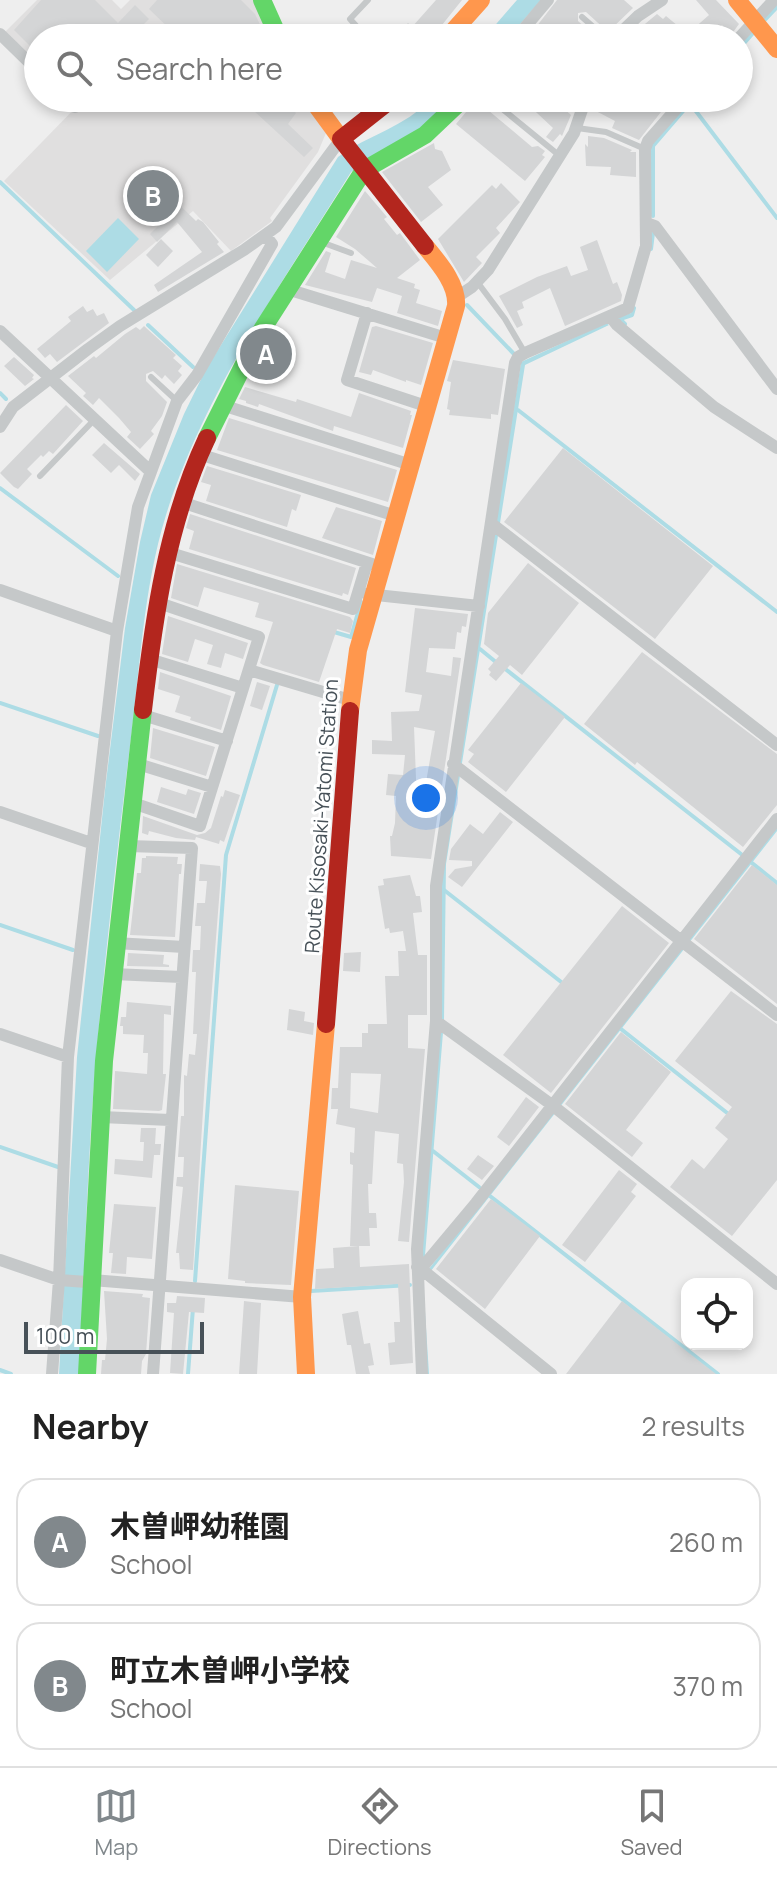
<!DOCTYPE html>
<meta charset="utf-8">
<style>
body{margin:0;font-family:Manrope,"Noto Sans JP",sans-serif;background:#f6f6f6;color:#222}
.controls{position:absolute;right:24px;bottom:24px;display:grid;overflow:hidden;border-radius:16px;box-shadow:0 4px 12px #0003}
.controls button{width:72px;height:72px;display:grid;place-items:center;padding:0;border:0;border-bottom:2px solid #e0e0e0;background:#fff;color:#222;font:40px sans-serif}
.scale{position:absolute;left:24px;bottom:20px;width:180px;box-sizing:border-box;padding-left:8px;border:4px solid #475158;border-top:0;font-size:22px;line-height:28px;white-space:nowrap;color:#475158;-webkit-text-stroke:6px #fff;paint-order:stroke}
.you{position:absolute;left:426px;top:798px;width:28px;height:28px;margin:-20px;border:6px solid #fff;border-radius:50%;background:#1a73e8;box-shadow:0 0 0 12px #1a73e833}
.badge{display:grid;place-items:center;width:52px;height:52px;border-radius:50%;background:#81888c;color:#fff;font-size:26px;font-weight:700}
.pin{position:absolute;translate:-50% -50%;border:4px solid #fff;box-shadow:0 2px 8px #0006}
.list{margin:0;padding:0;list-style:none}
h2{display:flex;justify-content:space-between;align-items:center;height:104px;margin:0;padding:0 32px;font-size:34px}
h2 small{font-size:26px;font-weight:400;color:#767676}
.list li{display:grid;grid-template-columns:52px 1fr auto;gap:24px;align-items:center;box-sizing:border-box;height:128px;margin:0 16px 16px;padding:0 16px;border:2px solid #e0e0e0;border-radius:24px}
.list b{display:block;font-size:30px;white-space:nowrap}
.list p{margin:0;font-size:26px;white-space:nowrap;color:#767676}
.list em{font-size:26px;font-style:normal;color:#767676}
.icon{flex:none;width:44px;height:44px;fill:none;stroke:currentColor;stroke-width:2;stroke-linecap:round;stroke-linejoin:round}
.map{position:relative;flex:none;width:777px;height:1374px;overflow:hidden}
.search{position:absolute;background:#fff;box-shadow:0 4px 12px #0003;left:24px;right:24px;top:24px;height:88px;display:flex;align-items:center;gap:20px;box-sizing:border-box;padding:0 28px;border-radius:44px;color:#767676;font-size:30px}
.sheet{height:392px;background:#fff}
nav{display:flex;justify-content:space-around;align-items:center;box-sizing:border-box;height:112px;border-top:2px solid #e0e0e0;background:#fff;font-size:22px;color:#767676}
nav a{display:grid;justify-items:center;gap:4px}
nav .on{color:#81888c}
.map>svg:first-child{display:block}
</style>
<div class="map">
<svg width="777" height="1374" viewBox="0 0 777 1374">
<rect width="100%" height="100%" fill="#eee"/>
<!-- education -->
<path fill="#e0dfdf" d="M 37,0 L 112,0 L 121,9 L 130,0 L 253,0 L 272,38 L 38,38 L 38,62 L 5,32 Z
M 77,98 L 301,98 L 326,133 L 318,152 L 270,218 L 272,221 L 231,251 L 193,211 L 110,280 L 4,181 L 81,102 Z"/>
<!-- water -->
<path fill="#addce5" d="M 517,0 L 541,0 L 508,38 L 484,38 Z
M 432,98 L 456,98 L 427,128 L 368,160 L 351,172 C 283,282 205,391 166,515 C 143,589 140,670 130,746 C 117,850 105,955 96,1059 C 87,1164 85,1269 79,1374 L 59,1374 L 77,1057 L 105,790 L 125,628 L 140,542 L 151,495 L 184,414 L 206,369 L 338,157 C 369,134 404,128 432,98 Z
M 118,218 L 139,239 L 107,272 L 86,251 Z
M 606,323 L 609,325 L 525,365 L 446,864 L 444,1020 L 424,1268 L 428,1270 L 777,827 L 777,831 L 423,1281 L 429,1374 L 425,1374 L 420,1281 L 442,863 L 521,362 Z"/>
<g fill="none" stroke-linecap="round" stroke-linejoin="round">
<!-- stream -->
<path stroke="#addce5" stroke-width="4" d="M 762,23 L 777,7
M 739,49 L 754,32
M 692,106 L 777,218
M 0,182 L 134,310
M 653,216 L 653,146 L 690,103
M 651,249 L 653,233
M 467,305 L 514,354
M 625,324 L 620,319 L 632,315 L 634,308
M 148,325 L 193,367
M 0,393 L 6,399
M 518,410 L 777,612
M 0,488 L 118,576
M 334,632 L 351,637 L 361,602
M 480,649 L 497,663
M 504,668 L 741,854
M 0,703 L 98,736
M 752,863 L 777,883
M 444,890 L 565,985
M 0,925 L 73,950
M 621,1029 L 731,1116
M 0,1147 L 58,1167
M 433,1151 L 479,1187
M 490,1196 L 718,1374
M 195,1281 L 226,855 L 277,685
M 311,1291 L 410,1285
M 0,1370 L 11,1374
M 188,1374 L 193,1308"/>
</g>
<!-- building -->
<path fill="#d4d5d6" fill-rule="evenodd" d="M 41,0 L 95,0 L 118,23 L 135,5 L 149,19 L 130,38 L 120,38 L 114,32 L 108,38 L 38,38 L 38,54 L 14,30 Z
M 157,0 L 241,0 L 255,14 L 264,33 L 259,38 L 179,38 L 149,9 Z
M 436,0 L 462,0 L 438,30 L 435,38 L 427,33 L 422,38 L 395,38 L 408,23 L 412,27 Z
M 557,0 L 624,0 L 633,8 L 608,32 L 586,12 L 578,13 L 578,21 L 597,38 L 582,38 L 568,27 L 565,30 L 560,26 L 554,30 L 557,38 L 541,38 L 533,31 Z
M 696,0 L 716,0 L 739,24 L 731,35 L 722,25 L 708,38 L 699,38 L 692,30 L 709,15 Z
M 657,14 L 663,19 L 666,16 L 684,31 L 678,38 L 668,38 L 657,29 L 649,38 L 628,38 Z
M 240,98 L 281,98 L 296,113 L 288,124 L 313,148 L 304,157 Z
M 521,98 L 570,98 L 562,107 L 571,115 L 562,136 L 560,134 L 553,142 L 546,137 L 553,128 Z
M 600,98 L 646,98 L 661,112 L 639,140 L 612,128 L 615,121 L 594,110 Z
M 476,100 L 532,147 L 538,146 L 545,151 L 542,155 L 545,157 L 525,181 L 456,124 Z
M 588,136 L 604,138 L 632,150 L 630,152 L 636,152 L 636,177 L 610,175 L 611,167 L 586,166 L 585,144 L 588,147 Z
M 434,143 L 435,149 L 442,151 L 451,170 L 428,187 L 443,205 L 421,222 L 382,172 Z
M 153,179 L 196,221 L 198,219 L 203,222 L 219,242 L 217,244 L 224,252 L 158,292 L 154,285 L 202,252 L 177,222 L 157,242 L 150,234 L 158,226 L 139,207 L 136,210 L 126,199 Z
M 501,183 L 520,202 L 496,228 L 500,233 L 476,257 L 482,263 L 464,282 L 438,239 L 492,185 L 496,189 Z
M 365,191 L 387,217 L 384,219 L 397,235 L 400,233 L 420,260 L 397,278 L 415,284 L 414,288 L 420,290 L 416,303 L 442,311 L 438,326 L 397,313 L 402,296 L 377,288 L 372,302 L 305,285 L 326,251 L 331,253 L 325,272 L 345,279 L 351,260 L 377,268 L 355,249 L 336,237 Z
M 161,239 L 173,251 L 158,267 L 146,255 Z
M 597,240 L 613,284 L 617,282 L 622,295 L 621,301 L 565,326 L 550,288 L 522,302 L 524,308 L 517,311 L 523,325 L 517,328 L 499,296 L 537,277 L 567,266 L 571,276 L 588,270 L 580,247 Z
M 83,306 L 87,312 L 93,309 L 97,316 L 104,313 L 109,323 L 57,362 L 50,354 L 45,358 L 37,349 L 71,321 L 68,317 Z
M 144,326 L 176,355 L 173,358 L 182,366 L 178,371 L 182,375 L 174,384 L 165,375 L 162,379 L 153,371 L 146,374 L 146,381 L 167,402 L 162,416 L 151,431 L 154,434 L 140,449 L 127,437 L 131,432 L 119,418 L 99,398 L 93,405 L 83,396 L 86,393 L 68,376 L 94,356 L 96,358 L 125,334 L 136,327 L 140,330 Z
M 376,326 L 433,343 L 421,385 L 406,380 L 406,382 L 373,370 L 371,375 L 359,372 L 372,327 Z
M 14,357 L 34,375 L 32,378 L 34,379 L 25,386 L 4,366 Z
M 453,360 L 505,369 L 498,415 L 491,414 L 491,419 L 449,415 L 450,410 L 447,409 L 451,382 L 447,381 Z
M 245,387 L 296,402 L 297,399 L 351,417 L 359,393 L 411,411 L 410,415 L 412,415 L 403,448 L 334,426 L 333,431 L 259,404 L 258,407 L 246,403 L 246,401 L 239,399 Z
M 66,405 L 83,421 L 53,454 L 49,451 L 43,457 L 41,455 L 27,469 L 32,474 L 18,489 L 14,487 L 0,473 Z
M 229,418 L 397,470 L 388,502 L 217,450 Z
M 104,443 L 140,474 L 135,481 L 119,465 L 111,473 L 92,455 Z
M 563,448 L 713,566 L 655,639 L 504,522 Z
M 207,466 L 301,495 L 296,511 L 292,509 L 287,527 L 206,501 L 211,485 L 201,482 Z
M 336,507 L 382,521 L 373,555 L 322,538 Z
M 190,514 L 356,568 L 348,595 L 343,593 L 342,596 L 189,549 L 194,531 L 186,528 Z
M 528,563 L 579,603 L 522,675 L 510,665 L 496,681 L 489,675 L 491,672 L 488,669 L 499,656 L 484,644 L 488,613 Z
M 177,564 L 350,617 L 353,621 L 350,633 L 337,629 L 319,682 L 263,665 L 260,663 L 273,622 L 255,617 L 259,603 L 204,587 L 198,607 L 171,598 Z
M 415,608 L 468,614 L 466,627 L 462,626 L 461,633 L 457,632 L 455,649 L 429,648 L 426,672 L 451,676 L 453,657 L 461,658 L 431,859 L 391,856 L 390,836 L 392,836 L 395,823 L 396,796 L 386,795 L 388,774 L 403,775 L 405,755 L 372,754 L 372,740 L 392,741 L 391,712 L 419,711 L 422,695 L 405,692 ZM 414,727 L 435,731 L 422,805 L 417,804 Z
M 168,616 L 248,643 L 243,659 L 225,653 L 221,668 L 207,664 L 213,645 L 195,639 L 188,662 L 162,654 Z
M 642,652 L 777,754 L 777,805 L 743,847 L 637,762 L 635,765 L 584,724 Z
M 160,672 L 231,696 L 221,730 L 190,720 L 191,717 L 175,712 L 180,696 L 158,689 Z
M 257,682 L 270,686 L 262,710 L 250,706 Z
M 521,683 L 565,717 L 506,792 L 468,762 L 474,754 L 468,750 Z
M 153,728 L 215,747 L 206,776 L 150,758 Z
M 161,787 L 186,795 L 188,789 L 201,793 L 194,814 L 157,802 Z
M 225,790 L 240,795 L 224,842 L 220,840 L 219,844 L 196,837 L 195,840 L 176,838 L 149,831 L 148,835 L 142,833 L 143,816 L 197,835 L 205,833 L 211,828 L 221,796 L 223,797 Z
M 500,812 L 513,822 L 462,887 L 448,877 L 455,869 L 472,866 L 472,861 L 449,860 L 451,849 L 470,824 L 483,834 Z
M 146,856 L 178,857 L 177,864 L 182,864 L 181,874 L 179,874 L 175,937 L 130,935 L 137,873 L 141,873 L 142,858 L 146,858 Z
M 200,864 L 220,866 L 221,874 L 205,1079 L 193,1270 L 180,1269 L 179,1253 L 176,1253 L 183,1187 L 176,1186 L 177,1177 L 183,1177 L 184,1157 L 178,1157 L 181,1116 L 184,1116 L 184,1075 L 187,1076 L 189,1054 L 195,1055 L 197,1034 L 193,1034 L 196,972 L 192,972 L 193,950 L 200,950 L 201,926 L 195,926 L 197,903 L 205,903 L 207,881 L 199,881 Z
M 752,865 L 777,885 L 777,1004 L 694,939 Z
M 410,875 L 416,896 L 420,896 L 422,912 L 413,913 L 418,955 L 427,955 L 427,1015 L 408,1015 L 408,1048 L 425,1049 L 409,1242 L 398,1241 L 404,1182 L 403,1164 L 397,1163 L 399,1134 L 375,1131 L 372,1184 L 368,1184 L 369,1213 L 376,1213 L 377,1228 L 369,1228 L 370,1246 L 350,1246 L 353,1165 L 350,1164 L 350,1152 L 354,1153 L 355,1128 L 336,1124 L 338,1109 L 331,1109 L 332,1088 L 338,1088 L 340,1047 L 362,1047 L 362,1033 L 368,1033 L 368,1024 L 387,1024 L 385,976 L 399,976 L 398,951 L 406,951 L 403,931 L 390,933 L 389,928 L 385,929 L 378,886 L 384,885 L 383,879 ZM 351,1073 L 381,1074 L 378,1113 L 350,1108 Z
M 622,906 L 669,943 L 551,1093 L 503,1055 Z
M 361,952 L 360,972 L 343,971 L 344,953 Z
M 128,953 L 164,955 L 163,964 L 169,965 L 169,967 L 127,966 Z
M 731,991 L 777,1024 L 777,1180 L 732,1236 L 670,1187 L 692,1159 L 704,1169 L 728,1139 L 715,1128 L 732,1107 L 675,1061 Z
M 127,1002 L 171,1006 L 171,1015 L 164,1014 L 163,1074 L 166,1074 L 162,1110 L 159,1111 L 113,1109 L 115,1071 L 147,1074 L 148,1053 L 143,1053 L 144,1035 L 123,1034 L 123,1026 L 120,1026 L 121,1017 L 126,1017 Z
M 289,1009 L 305,1012 L 304,1021 L 314,1023 L 313,1035 L 287,1030 Z
M 621,1032 L 671,1072 L 626,1130 L 643,1143 L 632,1157 L 565,1104 Z
M 526,1097 L 539,1107 L 509,1146 L 497,1137 Z
M 141,1128 L 156,1128 L 155,1144 L 161,1144 L 160,1155 L 154,1155 L 152,1178 L 114,1174 L 115,1159 L 143,1161 L 144,1142 L 140,1142 Z
M 478,1155 L 494,1166 L 482,1180 L 467,1169 Z
M 619,1170 L 637,1184 L 631,1192 L 636,1196 L 585,1262 L 562,1245 Z
M 235,1185 L 299,1191 L 291,1285 L 245,1283 L 245,1281 L 228,1279 Z
M 491,1199 L 540,1236 L 485,1309 L 436,1269 Z
M 114,1204 L 156,1207 L 152,1259 L 127,1257 L 126,1274 L 111,1273 L 113,1253 L 109,1253 Z
M 359,1246 L 360,1267 L 409,1264 L 413,1363 L 390,1365 L 388,1343 L 395,1342 L 394,1322 L 400,1322 L 398,1284 L 315,1289 L 316,1269 L 334,1268 L 333,1248 Z
M 104,1291 L 143,1294 L 142,1297 L 150,1298 L 146,1354 L 142,1361 L 141,1374 L 101,1374 L 102,1360 L 105,1360 L 107,1339 Z
M 177,1296 L 205,1298 L 204,1313 L 189,1312 L 183,1374 L 170,1373 L 174,1313 L 167,1312 L 167,1303 L 176,1303 Z
M 244,1301 L 261,1303 L 257,1374 L 239,1374 Z
M 622,1301 L 716,1374 L 566,1374 Z
M 358,1311 L 364,1344 L 370,1343 L 374,1365 L 368,1366 L 370,1374 L 356,1374 L 351,1345 L 347,1345 L 342,1314 Z"/>
<g fill="none" stroke-linecap="round" stroke-linejoin="round">
<!-- lane -->
<path stroke="#c5c8c9" stroke-width="6" d="M 582,17 L 606,38
M 559,32 L 565,38
M 350,37 L 359,29 L 350,19 L 368,0
M 495,103 L 560,156
M 577,128 L 606,132 L 645,149
M 321,242 L 351,253
M 478,283 L 505,319 L 525,353
M 151,377 L 177,401
M 40,476 L 94,420"/>
<!-- street -->
<path stroke="#c5c8c9" stroke-width="12" d="M 0,34 L 38,71
M 350,37 L 350,38
M 516,38 L 548,0
M 615,38 L 638,16 L 662,0
M 739,38 L 774,0
M 66,98 L 75,107
M 363,98 L 368,120
M 647,223 L 655,226 L 777,389
M 287,289 L 446,338
M 457,297 L 472,287 L 488,270 L 574,133 L 586,98
M 367,313 L 347,380 L 426,406
M 610,316 L 617,325 L 714,407 L 777,448
M 0,331 L 150,471
M 222,405 L 411,465
M 0,427 L 13,407 L 88,349 L 120,326 L 244,250 L 276,227 L 341,139
M 199,454 L 396,516
M 181,502 L 372,564
M 492,524 L 777,745
M 167,552 L 353,609 L 367,563
M 0,590 L 117,631
M 367,594 L 479,606
M 149,659 L 243,688
M 249,670 L 350,700
M 143,715 L 227,741
M 138,764 L 212,787
M 453,764 L 777,1015
M 133,803 L 200,826 L 259,637 L 159,603
M 0,812 L 91,843
M 128,846 L 192,848 L 153,1374
M 115,943 L 184,947
M 113,974 L 181,977
M 436,1021 L 552,1105 L 777,1284
M 0,1034 L 68,1057
M 101,1117 L 170,1120
M 0,1260 L 59,1280 L 87,1282
M 417,1267 L 425,1264 L 476,1203 L 777,819
M 420,1268 L 551,1374
M 92,1280 L 302,1297
M 52,1374 L 59,1280 L 68,1057 L 117,631 L 138,507 L 177,401 L 197,375 L 272,244 L 265,235
M 422,1374 L 417,1249 L 436,1021 L 436,886 L 515,363 L 518,357 L 525,353 L 628,308 L 646,246 L 645,149 L 648,141 L 686,98"/>
<!-- fast -->
<path stroke="#63d668" stroke-width="18" d="M 262,0 L 279,38
M 207,438 L 258,336 L 364,170 L 425,135 L 464,98
M 87,1374 L 104,1061 L 143,710"/>
<!-- slow -->
<path stroke="#ff974d" stroke-width="18" d="M 737,0 L 777,49
M 447,38 L 481,0
M 311,98 L 341,139
M 350,711 L 358,650 L 456,306 C 458,284 438,262 425,246
M 306,1374 L 302,1297 L 326,1024"/>
<!-- jam -->
<path stroke="#b3261e" stroke-width="18" d="M 393,98 L 341,139 L 425,246
M 143,710 C 154,617 167,523 207,438
M 326,1024 L 350,711"/>
</g>
<g text-anchor="middle" dominant-baseline="central" stroke-width="6" stroke-linejoin="round" paint-order="stroke">
<!-- street labels -->
<g font-size="20" fill="#475158" stroke="#fff">
<text transform="translate(321 816) rotate(-86)">Route Kisosaki-Yatomi Station</text>
</g>
</g>
</svg>
<div class="controls">
<button><svg class="icon" aria-label="locate" viewBox="0 0 24 24"><circle cx="12" cy="12" r="6"/><path d="M12 2v4M12 18v4M2 12h4M18 12h4"/></svg></button>
</div>
<div class="scale">100 m</div>
<div class="you"></div>
<div class="pin badge" style="left:266px;top:354px">A</div>
<div class="pin badge" style="left:153px;top:196px">B</div>
<div class="search"><svg class="icon" aria-label="search" viewBox="0 0 24 24"><circle cx="10" cy="10" r="6"/><path d="M15 15l6 6"/></svg>Search here</div>
</div>
<section class="sheet">
<h2>Nearby<small>2 results</small></h2>
<ul class="list">
<li><span class="badge">A</span><div><b>木曽岬幼稚園</b><p>School</p></div><em>260 m</em></li>
<li><span class="badge">B</span><div><b>町立木曽岬小学校</b><p>School</p></div><em>370 m</em></li>
</ul>
</section>
<nav>
<a class="on"><svg class="icon" aria-label="map" viewBox="0 0 24 24"><path d="M3 6l6-2 6 2 6-2v14l-6 2-6-2-6 2zM9 4v14M15 6v14"/></svg>Map</a>
<a><svg class="icon" aria-label="directions" viewBox="0 0 24 24"><path d="M12 3l9 9-9 9-9-9zM9 14v-3h6M13 9l2 2-2 2"/></svg>Directions</a>
<a><svg class="icon" aria-label="saved" viewBox="0 0 24 24"><path d="M7 4h10v16l-5-4-5 4z"/></svg>Saved</a>
</nav>
